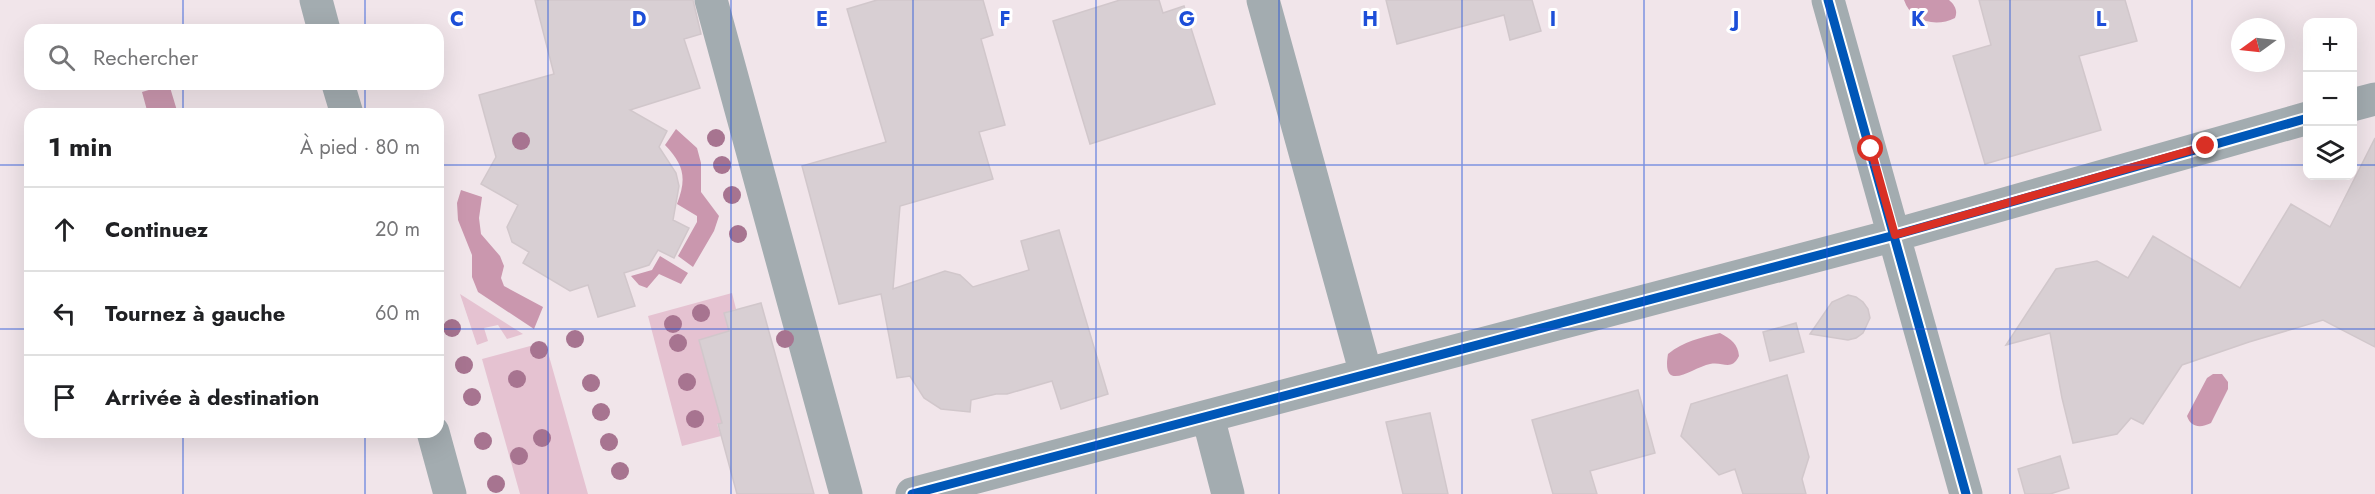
<!DOCTYPE html>
<html lang="fr">
<meta charset="utf-8">
<style>
body{margin:0;font-family:Jost,sans-serif;background:#f6f6f6;color:#202124}
.controls{position:absolute;right:18px;top:18px;display:grid;overflow:hidden;border-radius:12px;box-shadow:0 6px 24px #0002}
.controls button{width:54px;height:54px;display:grid;place-items:center;padding:0;border:0;border-bottom:2px solid #e0e0e0;background:#fff;color:#202124;font:30px sans-serif}
.compass{position:absolute;left:2231px;top:18px;width:54px;height:54px;border-radius:50%;background:#fff;box-shadow:0 6px 24px #0002;rotate:255deg}
.stop{position:absolute;width:18px;height:18px;margin:-14px;border:4px solid #d93025;border-radius:50%;background:#fff}
.stop.end{background:#d93025;border-color:#fff;box-shadow:0 2px 6px #0008}
.list{margin:0;padding:0;list-style:none}
h2{display:flex;justify-content:space-between;align-items:center;height:78px;margin:0;padding:0 24px;font-size:26px}
h2 small{font-size:20px;font-weight:400;color:#757577}
.list li{display:grid;grid-template-columns:39px 1fr auto;gap:18px;align-items:center;box-sizing:border-box;height:84px;padding:0 24px;border-top:2px solid #e0e0e0}
.list b{display:block;font-size:22px;white-space:nowrap}
.list em{font-size:20px;font-style:normal;color:#757577}
.icon{flex:none;width:33px;height:33px;fill:none;stroke:currentColor;stroke-width:2;stroke-linecap:round;stroke-linejoin:round}
.map{position:relative;flex:none;width:2375px;height:494px;overflow:hidden}
.search{position:absolute;background:#fff;box-shadow:0 6px 24px #0002;left:24px;top:24px;width:420px;height:66px;display:flex;align-items:center;gap:15px;box-sizing:border-box;padding:0 21px;border-radius:18px;color:#757577;font-size:22px}
.panel{position:absolute;background:#fff;box-shadow:0 6px 24px #0002;left:24px;top:108px;width:420px;height:330px;border-radius:18px}
.map>svg:first-child{display:block}
</style>
<div class="map">
<svg width="2375" height="494" viewBox="0 0 2375 494">
<rect width="100%" height="100%" fill="#f1e5ea"/>
<!-- green -->
<path fill="#e5c2d1" d="M 732,293 L 736,309 L 724,313 L 729,331 L 722,423 L 717,424 L 721,436 L 682,446 L 648,316 Z
M 460,294 L 523,334 L 507,339 L 498,325 L 484,328 L 488,341 L 477,345 Z
M 545,342 L 588,494 L 520,494 L 482,359 Z"/>
<!-- water -->
<path fill="#ca97ae" d="M 1904,0 L 1949,0 C 1955,5 1958,11 1955,18 C 1935,28 1911,21 1904,0 Z
M 169,84 L 178,114 L 148,114 L 142,92 Z
M 676,129 L 697,148 L 701,163 L 701,192 L 719,216 L 714,231 L 693,267 L 678,256 L 697,222 L 697,216 L 677,204 C 687,178 684,165 665,145 Z
M 461,190 L 482,197 L 479,218 L 481,234 L 500,256 L 504,266 L 501,278 L 504,286 L 543,307 L 534,329 L 478,292 L 472,277 L 472,255 L 458,220 L 457,203 Z
M 660,256 L 688,273 L 681,284 L 659,274 L 647,288 L 639,285 L 631,276 L 652,270 Z
M 1720,333 C 1731,339 1738,344 1739,356 C 1731,372 1723,361 1710,364 C 1693,367 1661,395 1668,354 C 1684,341 1700,338 1720,333 Z
M 2213,374 L 2222,374 L 2228,382 L 2228,389 L 2211,423 C 2201,428 2191,428 2187,416 L 2207,378 Z"/>
<!-- building -->
<path fill="#d8cfd3" stroke="#d1c7cb" stroke-width="1.5" d="M 535,0 L 693,0 L 701,34 L 684,39 L 700,88 L 630,110 L 667,131 L 659,147 L 676,173 L 679,186 L 673,220 L 689,228 L 674,258 L 658,250 L 649,265 L 624,273 L 635,306 L 598,317 L 588,285 L 570,291 L 523,263 L 529,252 L 512,242 L 507,227 L 518,205 L 481,184 L 496,157 L 479,95 L 554,74 Z
M 877,0 L 983,0 L 993,35 L 981,39 L 1005,125 L 979,132 L 993,179 L 900,206 L 893,289 L 945,271 L 960,275 L 973,287 L 1029,270 L 1021,241 L 1059,230 L 1108,394 L 1061,409 L 1052,381 L 1007,394 L 996,394 L 971,400 L 970,412 L 941,409 L 924,398 L 910,376 L 897,378 L 881,294 L 839,304 L 802,166 L 886,142 L 847,9 Z
M 1120,0 L 1159,0 L 1163,13 L 1184,6 L 1215,104 L 1090,144 L 1053,21 Z
M 1386,0 L 1532,0 L 1541,31 L 1510,40 L 1504,15 L 1397,44 Z
M 1979,0 L 2125,0 L 2137,41 L 2079,56 L 2101,130 L 1985,164 L 1953,56 L 1991,45 Z
M 2375,138 L 2375,347 L 2323,320 L 2249,342 L 2182,365 L 2143,424 L 2131,418 L 2117,434 L 2073,443 L 2062,398 L 2050,333 L 2006,345 L 2056,269 L 2097,261 L 2128,278 L 2153,236 L 2240,288 L 2291,204 L 2330,227 Z
M 1848,295 L 1856,297 L 1863,302 L 1868,309 L 1870,318 L 1863,333 L 1856,338 L 1848,340 L 1810,334 L 1832,302 Z
M 761,303 L 789,404 L 814,494 L 737,494 L 718,424 L 722,423 L 699,340 L 729,331 L 724,313 Z
M 1796,323 L 1804,352 L 1770,361 L 1763,332 Z
M 1787,375 L 1809,457 L 1802,479 L 1806,494 L 1743,494 L 1735,469 L 1719,475 L 1681,436 L 1691,404 Z
M 1638,390 L 1655,453 L 1590,471 L 1597,494 L 1553,494 L 1532,420 Z
M 1430,413 L 1448,494 L 1403,494 L 1386,422 Z
M 2060,456 L 2069,488 L 2050,494 L 2025,494 L 2018,469 Z"/>
<g fill="none" stroke-linecap="round" stroke-linejoin="round">
<!-- minor -->
<path stroke="#a3acb0" stroke-width="33" d="M 316,0 L 324,30
M 711,0 L 846,494
M 1263,0 L 1366,374
M 1828,0 L 1966,494
M 338,84 L 347,114
M 2352,105 L 2375,99
M 1208,417 L 1228,494
M 433,432 L 450,494
M 912,494 L 1895,235 L 2308,118"/>
<defs>
<path id="cycleway" d="M 1828,0 L 1966,494
M 912,494 L 1895,235 L 2308,118"/>
</defs>
<!-- cycleway casing -->
<use href="#cycleway" stroke="#fff" stroke-width="13"/>
<!-- cycleway -->
<use href="#cycleway" stroke="#0057b8" stroke-width="9"/>
</g>
<!-- trees -->
<g fill="#a77490">
<circle cx="716" cy="138" r="9"/>
<circle cx="521" cy="141" r="9"/>
<circle cx="722" cy="165" r="9"/>
<circle cx="732" cy="195" r="9"/>
<circle cx="738" cy="234" r="9"/>
<circle cx="701" cy="313" r="9"/>
<circle cx="673" cy="324" r="9"/>
<circle cx="452" cy="328" r="9"/>
<circle cx="575" cy="339" r="9"/>
<circle cx="785" cy="339" r="9"/>
<circle cx="678" cy="343" r="9"/>
<circle cx="539" cy="350" r="9"/>
<circle cx="464" cy="365" r="9"/>
<circle cx="517" cy="379" r="9"/>
<circle cx="687" cy="382" r="9"/>
<circle cx="591" cy="383" r="9"/>
<circle cx="472" cy="397" r="9"/>
<circle cx="601" cy="412" r="9"/>
<circle cx="695" cy="419" r="9"/>
<circle cx="542" cy="438" r="9"/>
<circle cx="483" cy="441" r="9"/>
<circle cx="609" cy="442" r="9"/>
<circle cx="519" cy="456" r="9"/>
<circle cx="620" cy="471" r="9"/>
<circle cx="496" cy="484" r="9"/>
</g>
<g fill="none" stroke-linecap="round" stroke-linejoin="round">
<!-- route -->
<path stroke="#d93025" stroke-width="8" d="M 1871,149 L 1895,235 L 2206,146"/>
</g>
<!-- grid -->
<path fill="none" stroke="#1d4ed8" stroke-width="1.5" stroke-opacity="0.55" d="M 183,0 L 183,30M 365,0 L 365,30M 548,0 L 548,494M 731,0 L 731,494M 913,0 L 913,494M 1096,0 L 1096,494M 1279,0 L 1279,494M 1462,0 L 1462,494M 1644,0 L 1644,494M 1827,0 L 1827,494M 2010,0 L 2010,494M 2192,0 L 2192,494M 183,84 L 183,114M 365,84 L 365,114M 0,165 L 30,165M 438,165 L 2308,165M 2352,165 L 2375,165M 0,329 L 30,329M 438,329 L 2375,329M 183,432 L 183,494M 365,432 L 365,494"/>
<g font-size="20" text-anchor="middle" font-weight="bold" fill="#1d4ed8" stroke="#fff" stroke-width="6" stroke-linejoin="round" paint-order="stroke">
<text x="457" y="26">C</text>
<text x="639" y="26">D</text>
<text x="822" y="26">E</text>
<text x="1005" y="26">F</text>
<text x="1187" y="26">G</text>
<text x="1370" y="26">H</text>
<text x="1553" y="26">I</text>
<text x="1736" y="26">J</text>
<text x="1918" y="26">K</text>
<text x="2101" y="26">L</text>
</g>
</svg>
<div class="controls">
<button>+</button>
<button>−</button>
<button><svg class="icon" aria-label="layers" viewBox="0 0 24 24"><path d="M12 4l9 5-9 5-9-5zM3 14l9 5 9-5"/></svg></button>
</div>
<svg class="compass" viewBox="-18 -18 36 36"><path d="M0-13l5 13h-10z" fill="#e53935"/><path d="M0 13l5-13h-10z" fill="#757577"/></svg>
<div class="stop" style="left:1871px;top:149px"></div>
<div class="stop end" style="left:2206px;top:146px"></div>
<div class="search"><svg class="icon" aria-label="search" viewBox="0 0 24 24"><circle cx="10" cy="10" r="6"/><path d="M15 15l6 6"/></svg>Rechercher</div>
<section class="panel">
<h2>1 min<small>À pied · 80 m</small></h2>
<ul class="list">
<li><svg class="icon" aria-label="ahead" viewBox="0 0 24 24"><path d="M12 20V5M6 11l6-6 6 6"/></svg><div><b>Continuez</b></div><em>20 m</em></li>
<li><svg class="icon" aria-label="left" viewBox="0 0 24 24"><path d="M17 20v-9H6M10 6l-5 5 5 5"/></svg><div><b>Tournez à gauche</b></div><em>60 m</em></li>
<li><svg class="icon" aria-label="arrive" viewBox="0 0 24 24"><path d="M6 21V4h12l-3 4 3 4H6"/></svg><div><b>Arrivée à destination</b></div></li>
</ul>
</section>
</div>
